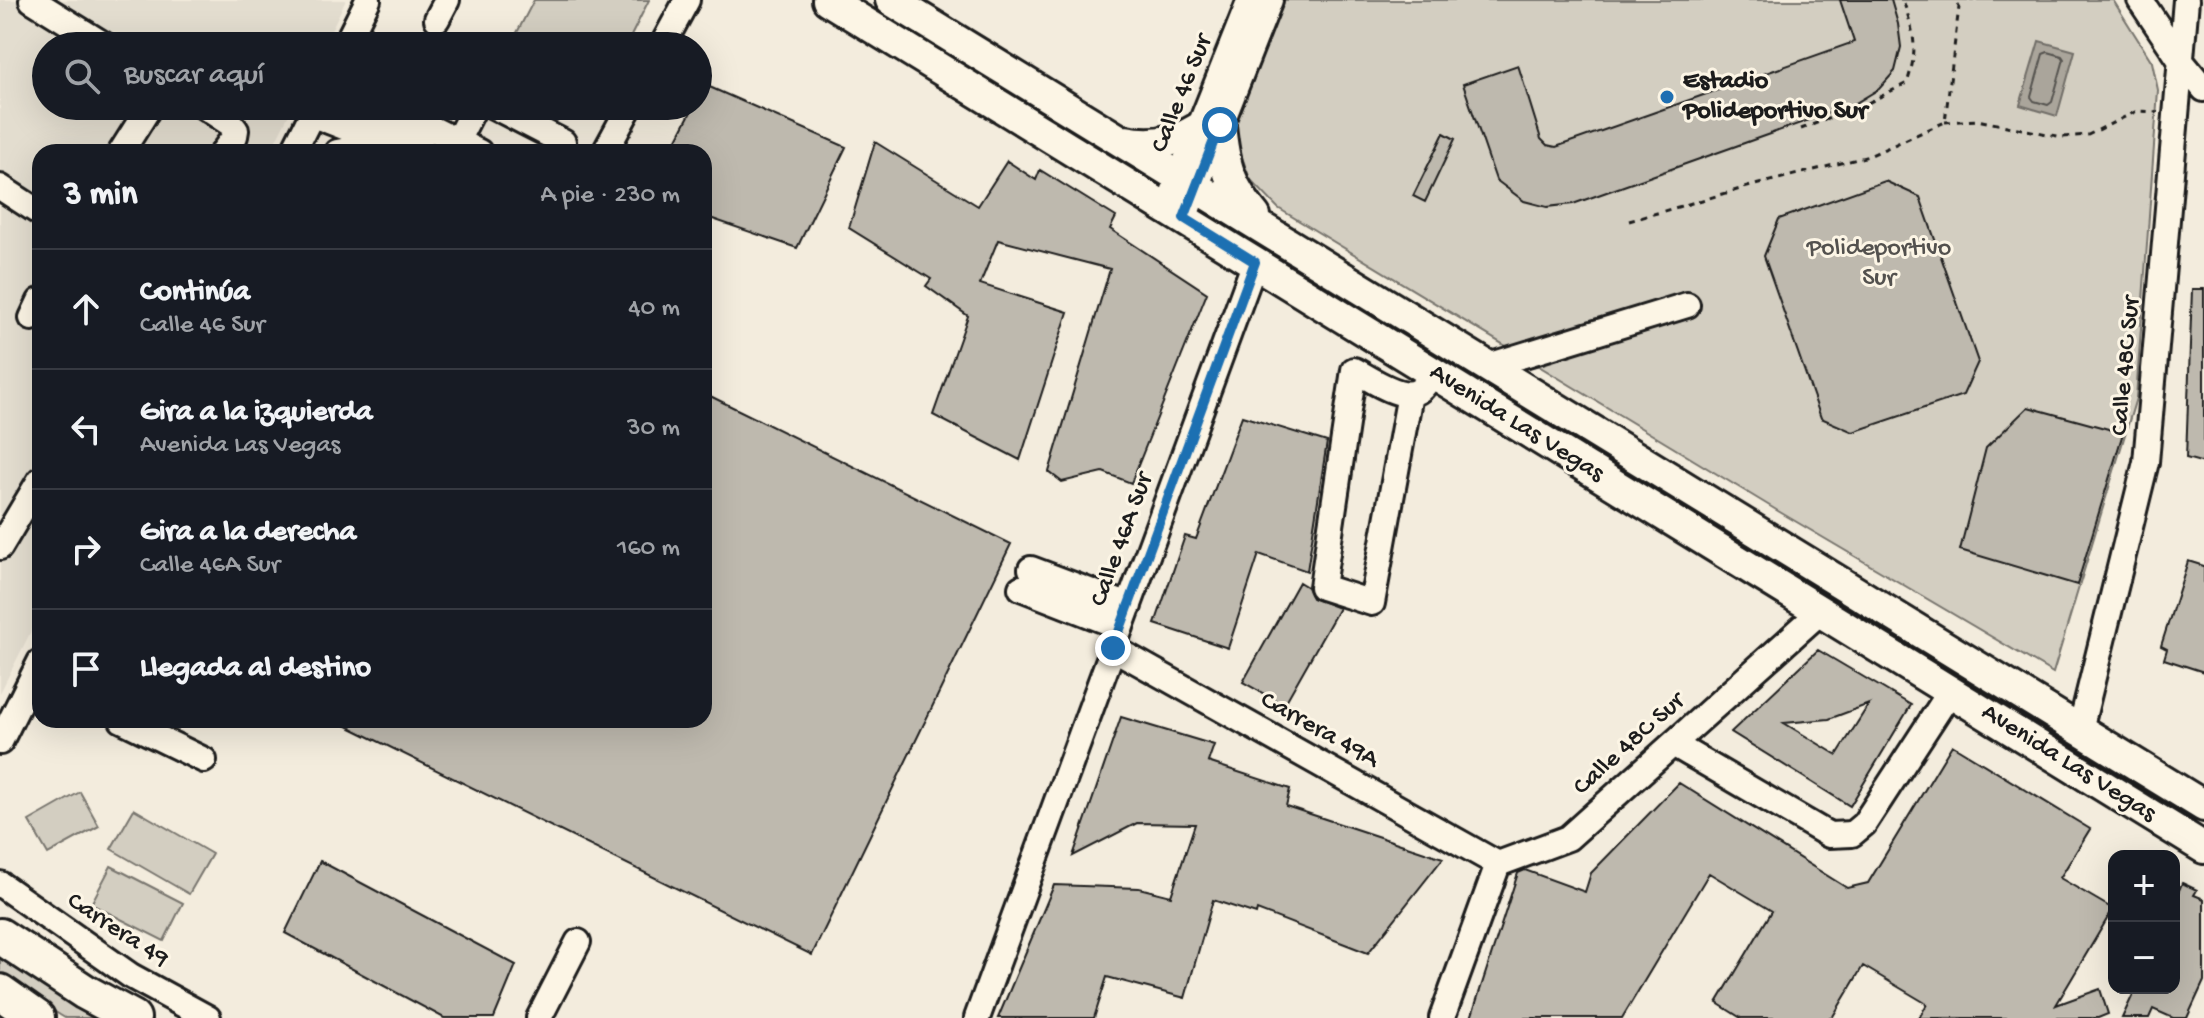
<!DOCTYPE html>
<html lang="es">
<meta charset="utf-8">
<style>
body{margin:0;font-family:"Gochi Hand",sans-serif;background:#242831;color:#f1f3f6}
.controls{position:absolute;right:24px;bottom:24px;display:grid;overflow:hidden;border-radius:16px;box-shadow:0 8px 32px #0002}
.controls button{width:72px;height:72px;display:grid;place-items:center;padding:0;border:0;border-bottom:2px solid #363941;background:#171b24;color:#f1f3f6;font:40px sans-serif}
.stop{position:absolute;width:24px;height:24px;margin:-18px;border:6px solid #1f6fb2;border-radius:50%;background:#fff}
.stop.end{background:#1f6fb2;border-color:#fff;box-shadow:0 2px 8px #0008}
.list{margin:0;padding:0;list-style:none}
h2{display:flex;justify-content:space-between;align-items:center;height:104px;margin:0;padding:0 32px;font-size:34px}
h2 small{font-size:26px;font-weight:400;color:#9ea1a6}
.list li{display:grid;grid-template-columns:52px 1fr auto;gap:24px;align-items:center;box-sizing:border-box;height:120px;padding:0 32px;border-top:2px solid #363941}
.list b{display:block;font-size:30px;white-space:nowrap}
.list p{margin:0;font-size:26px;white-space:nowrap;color:#9ea1a6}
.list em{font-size:26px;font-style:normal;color:#9ea1a6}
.icon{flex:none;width:44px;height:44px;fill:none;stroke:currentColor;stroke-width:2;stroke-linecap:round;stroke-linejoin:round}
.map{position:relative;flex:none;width:2204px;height:1018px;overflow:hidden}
.search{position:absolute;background:#171b24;box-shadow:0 8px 32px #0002;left:32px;top:32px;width:680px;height:88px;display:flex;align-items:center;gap:20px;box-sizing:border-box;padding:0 28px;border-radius:44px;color:#9ea1a6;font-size:30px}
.panel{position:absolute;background:#171b24;box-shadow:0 8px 32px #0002;left:32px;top:144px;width:680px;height:584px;border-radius:24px}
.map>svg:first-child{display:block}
</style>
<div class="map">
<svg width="2204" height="1018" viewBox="0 0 2204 1018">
<rect width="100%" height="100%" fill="#f3ecdd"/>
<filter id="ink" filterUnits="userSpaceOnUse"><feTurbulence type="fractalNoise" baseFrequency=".0125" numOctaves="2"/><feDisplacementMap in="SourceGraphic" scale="16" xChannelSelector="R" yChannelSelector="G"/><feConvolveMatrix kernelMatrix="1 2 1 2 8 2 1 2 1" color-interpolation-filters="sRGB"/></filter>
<g filter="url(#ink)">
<!-- built -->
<path fill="#e3ddcf" d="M 0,0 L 346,0 L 323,46 L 46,46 L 46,106 L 293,106 L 270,152 L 40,152 L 40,613 L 0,693 Z"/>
<!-- green -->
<path fill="#d3cec1" stroke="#78756e" stroke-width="2" d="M 534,0 L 649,0 L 626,46 L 510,46 Z
M 1279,0 L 2113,0 L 2152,62 L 2158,90 L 2136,398 L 2053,673 L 1778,511 L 1278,208 L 1250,179 L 1235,138 L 1236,113 Z
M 80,792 L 99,826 L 48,854 L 29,821 Z
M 134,809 L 212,854 L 189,894 L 111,849 Z
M 111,866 L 183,903 L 164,941 L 91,904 Z
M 0,950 L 106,1018 L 65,1018 L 60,1015 L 0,976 Z"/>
<!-- water -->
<path fill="#aaa59b" stroke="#716e68" stroke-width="2" d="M 2039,41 L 2075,51 L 2057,116 L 2020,105 Z"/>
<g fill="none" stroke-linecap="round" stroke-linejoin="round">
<!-- shore -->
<path stroke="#55534f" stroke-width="2" d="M 2048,52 L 2062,56 L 2064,59 L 2052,102 L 2048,105 L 2034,101 L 2031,97 L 2043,54 Z"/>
</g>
<!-- building -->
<path fill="#beb9ae" stroke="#1c1c1c" stroke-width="2" fill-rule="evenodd" d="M 1840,0 L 1891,0 L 1898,24 L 1901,47 L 1895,71 L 1879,89 L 1854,104 L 1573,204 L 1547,207 L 1524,201 L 1496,180 L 1463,84 L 1518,65 L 1541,139 L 1547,145 L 1556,147 L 1854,42 Z
M 705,85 L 846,147 L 797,248 L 704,216 L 704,152 L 670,152 L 694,106 L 698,106 L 698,98 Z
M 1444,133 L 1455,139 L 1425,202 L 1413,196 Z
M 875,142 L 978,206 L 1007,161 L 1036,180 L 1040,170 L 1116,217 L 1110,229 L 1207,293 L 1131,483 L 1103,472 L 1062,482 L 1049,472 L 1110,269 L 998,240 L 980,284 L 1068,312 L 1020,460 L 933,415 L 968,316 L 926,286 L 931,279 L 849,228 Z
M 1885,181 L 1920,197 L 1978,362 L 1963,395 L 1853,432 L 1821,418 L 1764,256 L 1779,219 Z
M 2192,289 L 2204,289 L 2204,463 L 2186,458 Z
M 704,393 L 1011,544 L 812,955 L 335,720 L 704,720 Z
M 2028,407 L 2123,433 L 2077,585 L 1960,550 L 1986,448 Z
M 1242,416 L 1327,442 L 1307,571 L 1259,554 L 1228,648 L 1155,624 L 1185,536 L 1196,539 Z
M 2188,561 L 2204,566 L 2204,672 L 2164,659 L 2167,649 L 2161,646 Z
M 1299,582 L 1307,587 L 1312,598 L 1339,608 L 1284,705 L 1243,682 Z
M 1818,650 L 1911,705 L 1850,806 L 1731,732 ZM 1869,704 L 1837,755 L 1784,723 L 1829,719 Z
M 1121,717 L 1214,745 L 1208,762 L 1290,789 L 1286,806 L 1443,858 L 1368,953 L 1257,910 L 1256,914 L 1213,900 L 1185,998 L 1107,977 L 1094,1018 L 998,1018 L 1054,885 L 1139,888 L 1171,896 L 1195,824 L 1137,823 L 1073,856 Z
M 1952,745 L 2090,829 L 2060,878 L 2113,909 L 2056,1005 L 2100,989 L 2108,1014 L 2098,1018 L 1919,1018 L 1927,1004 L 1863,966 L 1832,1018 L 1741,1018 L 1717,1003 L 1772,911 L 1709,873 L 1622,1018 L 1471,1018 L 1518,873 L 1525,870 L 1585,892 L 1591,873 L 1679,783 L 1847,888 L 1868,883 Z
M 320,861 L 516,965 L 494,1018 L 444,1018 L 285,933 Z
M 2182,883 L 2197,890 L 2194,895 L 2204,899 L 2204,981 L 2187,1018 L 2173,1018 L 2153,1009 L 2149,1018 L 2122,1018 L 2136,988 L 2174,988 L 2174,902 Z"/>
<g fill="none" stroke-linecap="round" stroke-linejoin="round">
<defs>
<path id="minor" d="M 32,0 L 106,46
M 2140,0 L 2181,61 L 2204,89
M 437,19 L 447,0
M 345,46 L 368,0
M 662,46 L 687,0
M 203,106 L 232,125 L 236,130 L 235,136 L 223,152
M 339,106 L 406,135 L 425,152
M 387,106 L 479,152
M 493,106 L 563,142 L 558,152
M 311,114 L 408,152
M 457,141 L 475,106
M 121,152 L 150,106
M 293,152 L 316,106
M 337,152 L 358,148 L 374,152
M 605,152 L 630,106
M 0,187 L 40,213
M 1167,208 L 1250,0
M 1184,218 L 1270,0
M 32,318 L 40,301
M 1488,366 L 1687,305
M 1410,394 L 1372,603 L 1322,587 L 1354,370 C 1370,378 1404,404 1421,389 C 1426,385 1429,378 1433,372
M 0,547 L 40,480
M 1031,569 L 1129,606
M 1021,588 L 1121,627
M 1113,648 L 1498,864
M 122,720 L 204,760
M 2080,730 L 2146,462 L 2186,0
M 0,742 L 40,662
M 1673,744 L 1829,835 L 1852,834 L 1864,824 L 1950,692
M 1498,864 L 1568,838 L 1820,612
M 0,884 L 131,976 L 208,1018
M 539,1018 L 578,942
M 977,1018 L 1255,262
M 1442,1018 L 1498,864"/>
<path id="major" d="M 828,0 L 2204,848
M 891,0 L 2204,806
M 1220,125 C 1224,165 1229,185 1255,216
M 1125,141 C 1151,146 1176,143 1199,128"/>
<path id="highway" d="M 0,936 L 85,992 L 133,1018
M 0,992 L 37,1018"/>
</defs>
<!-- minor casing -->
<use href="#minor" stroke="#1c1c1c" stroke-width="30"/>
<!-- major casing -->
<use href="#major" stroke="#1c1c1c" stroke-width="36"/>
<!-- highway casing -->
<use href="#highway" stroke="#1c1c1c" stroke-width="40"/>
<!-- path -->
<path stroke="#1c1c1c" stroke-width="3" stroke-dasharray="6 6" stroke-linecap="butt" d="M 1945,122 L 1977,120 L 2062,137 L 2088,135 L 2137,111 L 2158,112
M 1801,129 L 1864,105 L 1907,83 C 1919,47 1914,34 1903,0
M 1629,221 L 1751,186 L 1869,156 L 1945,122 L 1959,7 L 1955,0"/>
<!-- minor -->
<use href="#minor" stroke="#fcf5e5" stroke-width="24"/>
<!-- major -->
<use href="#major" stroke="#fcf5e5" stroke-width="30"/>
<!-- highway -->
<use href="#highway" stroke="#fcf5e5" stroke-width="34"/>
</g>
</g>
<g fill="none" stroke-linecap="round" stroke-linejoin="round" filter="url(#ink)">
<!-- route -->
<path stroke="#1f6fb2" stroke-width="10" d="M 1113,648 L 1255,262 L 1184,218 L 1220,125"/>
</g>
<!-- markers -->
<circle fill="#1f6fb2" stroke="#fcf5e5" stroke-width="3" cx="1667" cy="97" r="8"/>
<g text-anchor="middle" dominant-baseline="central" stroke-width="6" stroke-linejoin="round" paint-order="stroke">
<!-- poi labels -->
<g font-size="26" font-weight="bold" fill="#1c1c1c" stroke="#fcf5e5" text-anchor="start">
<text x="1683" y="82">Estadio<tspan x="1683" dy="30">Polideportivo Sur</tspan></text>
</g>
<!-- street labels -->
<g font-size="26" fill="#1c1c1c" stroke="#fcf5e5">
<text transform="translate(1183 94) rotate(-68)">Calle 46 Sur</text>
<text transform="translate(2127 366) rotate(-85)">Calle 48C Sur</text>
<text transform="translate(1516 424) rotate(32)">Avenida Las Vegas</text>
<text transform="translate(1123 540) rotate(-70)">Calle 46A Sur</text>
<text transform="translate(1319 731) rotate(29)">Carrera 49A</text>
<text transform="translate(1630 745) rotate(-42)">Calle 48C Sur</text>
<text transform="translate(2068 764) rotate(32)">Avenida Las Vegas</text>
<text transform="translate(117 931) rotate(33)">Carrera 49</text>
</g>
<!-- park labels -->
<g font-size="26" fill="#53514e" stroke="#fcf5e5">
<text x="1879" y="249">Polideportivo<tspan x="1879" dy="30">Sur</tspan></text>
</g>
</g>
</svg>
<div class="controls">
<button>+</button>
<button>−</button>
</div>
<div class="stop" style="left:1220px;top:125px"></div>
<div class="stop end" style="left:1113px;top:648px"></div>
<div class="search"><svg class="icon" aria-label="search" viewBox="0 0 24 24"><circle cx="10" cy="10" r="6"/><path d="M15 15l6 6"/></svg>Buscar aquí</div>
<section class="panel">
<h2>3 min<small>A pie · 230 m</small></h2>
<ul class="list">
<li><svg class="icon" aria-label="ahead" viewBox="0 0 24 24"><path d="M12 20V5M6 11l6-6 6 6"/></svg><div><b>Continúa</b><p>Calle 46 Sur</p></div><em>40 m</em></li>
<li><svg class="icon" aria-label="left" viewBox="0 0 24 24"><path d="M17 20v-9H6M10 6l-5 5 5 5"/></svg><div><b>Gira a la izquierda</b><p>Avenida Las Vegas</p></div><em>30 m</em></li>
<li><svg class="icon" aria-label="right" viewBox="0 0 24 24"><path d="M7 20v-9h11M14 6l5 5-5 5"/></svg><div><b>Gira a la derecha</b><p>Calle 46A Sur</p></div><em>160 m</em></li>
<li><svg class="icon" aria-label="arrive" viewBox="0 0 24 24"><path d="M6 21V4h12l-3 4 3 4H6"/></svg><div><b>Llegada al destino</b></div></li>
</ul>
</section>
</div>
